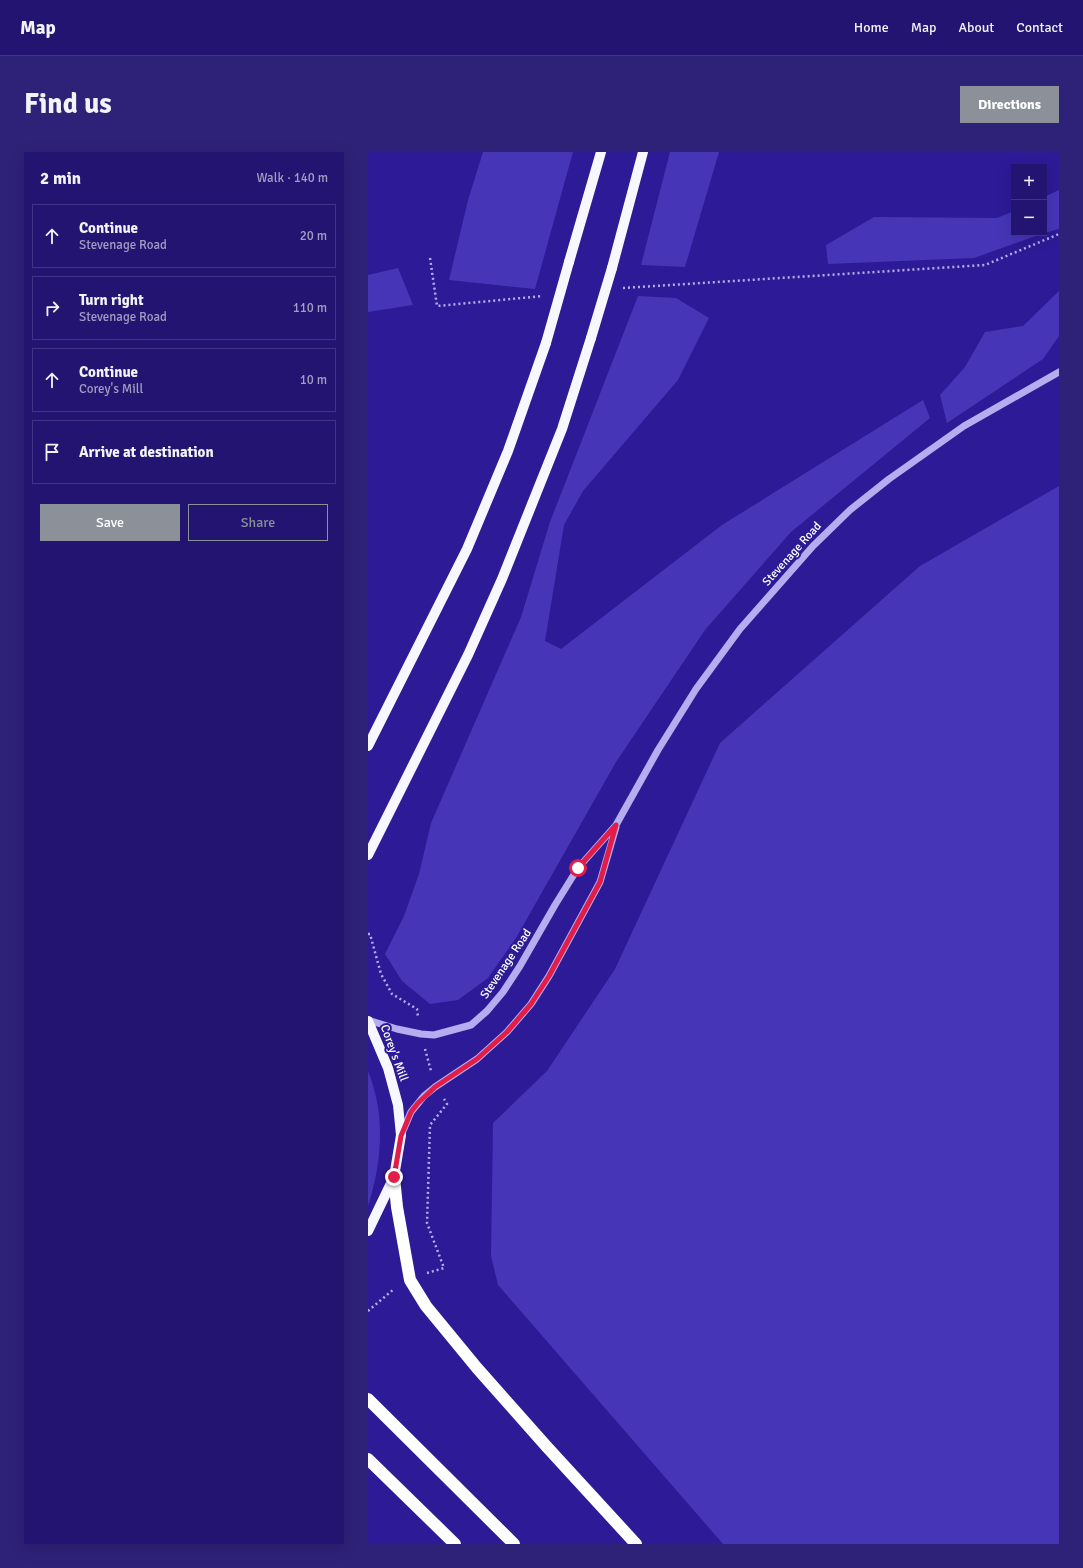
<!DOCTYPE html>
<meta charset="utf-8">
<style>
body{margin:0;font-family:Signika,sans-serif;background:#2e2178;color:#f1f3f6}
.controls{position:absolute;right:12px;top:12px;display:grid;overflow:hidden;border-radius:0px;box-shadow:0 4px 16px #0002}
.controls button{width:36px;height:36px;display:grid;place-items:center;padding:0;border:0;border-bottom:1px solid #3f3383;background:#221470;color:#f1f3f6;font:20px sans-serif}
.stop{position:absolute;width:12px;height:12px;margin:-9px;border:3px solid #e11d48;border-radius:50%;background:#fff}
.stop.end{background:#e11d48;border-color:#fff;box-shadow:0 1px 4px #0008}
.list{margin:0;padding:0;list-style:none}
h2{display:flex;justify-content:space-between;align-items:center;height:52px;margin:0;padding:0 16px;font-size:17px}
h2 small{font-size:13px;font-weight:400;color:#a29ec3}
.list li{display:grid;grid-template-columns:26px 1fr auto;gap:12px;align-items:center;box-sizing:border-box;height:64px;margin:0 8px 8px;padding:0 8px;border:1px solid #3f3383;border-radius:0px}
.list b{display:block;font-size:15px;white-space:nowrap}
.list p{margin:0;font-size:13px;white-space:nowrap;color:#a29ec3}
.list em{font-size:13px;font-style:normal;color:#a29ec3}
.actions{display:flex;gap:8px;padding:12px 16px}
.actions a{flex:1;padding:9px 0;border:1px solid #8c9099;border-radius:0px;text-align:center;font-size:14px;color:#8c9099}
.actions .main{background:#8c9099;color:#fff}
.icon{flex:none;width:22px;height:22px;fill:none;stroke:currentColor;stroke-width:2;stroke-linecap:round;stroke-linejoin:round}
.map{position:relative;flex:none;width:691px;height:1392px;overflow:hidden;border-radius:0px}
header{display:flex;align-items:center;gap:24px;box-sizing:border-box;height:56px;padding:0 20px;background:#221470;border-bottom:1px solid #3f3383}
header strong{font-size:19px}
nav{display:flex;gap:22px;margin-inline-start:auto;font-size:14px}
.intro{display:flex;align-items:center;justify-content:space-between;box-sizing:border-box;height:96px;padding:0 24px}
h1{margin:0;font-size:28px}
.button{padding:10px 18px;border-radius:0px;background:#8c9099;color:#fff;font-size:14px;font-weight:700}
main{display:flex;gap:24px;padding:0 24px}
aside{flex:1;background:#221470;border-radius:0px;box-shadow:0 4px 16px #0002}
.map>svg:first-child{display:block}
</style>
<header>
<strong>Map</strong>
<nav><a>Home</a><a>Map</a><a>About</a><a>Contact</a></nav>
</header>
<div class="intro"><h1>Find us</h1><a class="button">Directions</a></div>
<main>
<aside>
<h2>2 min<small>Walk · 140 m</small></h2>
<ul class="list">
<li><svg class="icon" aria-label="ahead" viewBox="0 0 24 24"><path d="M12 20V5M6 11l6-6 6 6"/></svg><div><b>Continue</b><p>Stevenage Road</p></div><em>20 m</em></li>
<li><svg class="icon" aria-label="right" viewBox="0 0 24 24"><path d="M7 20v-9h11M14 6l5 5-5 5"/></svg><div><b>Turn right</b><p>Stevenage Road</p></div><em>110 m</em></li>
<li><svg class="icon" aria-label="ahead" viewBox="0 0 24 24"><path d="M12 20V5M6 11l6-6 6 6"/></svg><div><b>Continue</b><p>Corey's Mill</p></div><em>10 m</em></li>
<li><svg class="icon" aria-label="arrive" viewBox="0 0 24 24"><path d="M6 21V4h12l-3 4 3 4H6"/></svg><div><b>Arrive at destination</b></div></li>
</ul>
<div class="actions"><a class="main">Save</a><a>Share</a></div>
</aside>
<div class="map">
<svg width="691" height="1392" viewBox="0 0 691 1392">
<rect width="100%" height="100%" fill="#2d1a96"/>
<!-- green -->
<path fill="#4635b7" d="M 115,0 L 205,0 L 167,137 L 81,128 L 100,48 Z
M 302,0 L 351,0 L 317,115 L 273,113 Z
M 691,38 L 691,77 L 676,81 L 676,45 Z
M 646,59 L 646,81 L 676,81 L 606,106 L 460,112 L 458,93 L 506,65 L 629,66 Z
M 30,116 L 45,153 L 0,160 L 0,123 Z
M 691,139 L 691,184 L 675,207 L 579,271 L 572,243 L 597,215 L 617,180 L 655,174 Z
M 270,144 L 308,146 L 341,166 L 310,228 L 215,339 L 196,373 L 177,489 L 193,497 L 354,373 L 555,248 L 562,266 L 423,380 L 337,478 L 248,610 L 148,786 L 120,826 L 90,848 L 62,852 L 34,829 L 17,802 L 36,764 L 51,722 L 63,671 L 153,465 L 182,370 Z
M 691,334 L 691,1392 L 355,1392 L 130,1133 L 123,1104 L 125,971 L 179,919 L 247,817 L 352,591 L 552,414 Z
M 0,919 C 18,963 14,1010 0,1054 Z"/>
<g fill="none" stroke-linecap="round" stroke-linejoin="round">
<!-- path -->
<path stroke="#b6adf0" stroke-width="2.5" stroke-dasharray="2 3" stroke-linecap="butt" d="M 62,106 L 69,154 L 175,144
M 255,136 L 617,113 L 691,82
M 0,782 L 2,782 L 13,822 L 24,842 L 49,857 L 50,865
M 57,897 L 63,919
M 59,1121 L 76,1116 L 59,1071 L 62,973 L 79,952 L 76,947
M 0,1159 L 26,1137"/>
<!-- tertiary -->
<path stroke="#b6adf0" stroke-width="7" d="M 0,868 L 29,877 L 53,882 L 66,883 L 103,873 L 119,859 L 135,840 L 152,814 L 187,753 L 210,716 L 248,673 L 290,598 L 328,537 L 372,477 L 445,394 L 482,358 L 521,327 L 596,274 L 691,220
M 34,981 L 43,960 L 56,944 L 67,935 L 109,907 L 139,880 L 163,852 L 181,824 L 232,730 L 248,675"/>
<!-- primary -->
<path stroke="#f8f6ff" stroke-width="10" d="M 201,110 L 233,0
M 244,116 L 275,0
M 0,594 L 99,397 L 140,299 L 178,191
M 0,703 L 100,503 L 134,427 L 194,277 L 223,186
M 0,869 L 20,916 L 30,953 L 33,983 L 26,1025 L 0,1079"/>
<!-- motorway -->
<path stroke="#fff" stroke-width="12" d="M 26,1025 L 29,1055 L 42,1128 L 58,1154 L 109,1216 L 179,1295 L 268,1392
M 0,1247 L 146,1392
M 0,1307 L 87,1392"/>
<!-- primary-bridge -->
<path stroke="#f8f6ff" stroke-width="10" d="M 223,186 L 244,116
M 178,191 L 201,110"/>
</g>
<g fill="none" stroke-linecap="round" stroke-linejoin="round">
<!-- route -->
<path stroke="#e11d48" stroke-width="5" d="M 26,1025 L 33,984 L 43,960 L 50,951 L 67,935 L 109,907 L 139,880 L 163,852 L 181,824 L 232,730 L 248,673 L 210,716"/>
</g>
<g text-anchor="middle" dominant-baseline="central" stroke-width="4" stroke-linejoin="round" paint-order="stroke">
<!-- street labels -->
<g font-size="12" fill="#fff" stroke="#2d1a96">
<text transform="translate(424 402) rotate(-48)">Stevenage Road</text>
<text transform="translate(138 812) rotate(-56)">Stevenage Road</text>
<text transform="translate(26 901) rotate(70)">Corey's Mill</text>
</g>
</g>
</svg>
<div class="controls">
<button>+</button>
<button>−</button>
</div>
<div class="stop" style="left:210px;top:716px"></div>
<div class="stop end" style="left:26px;top:1025px"></div>
</div>
</main>
